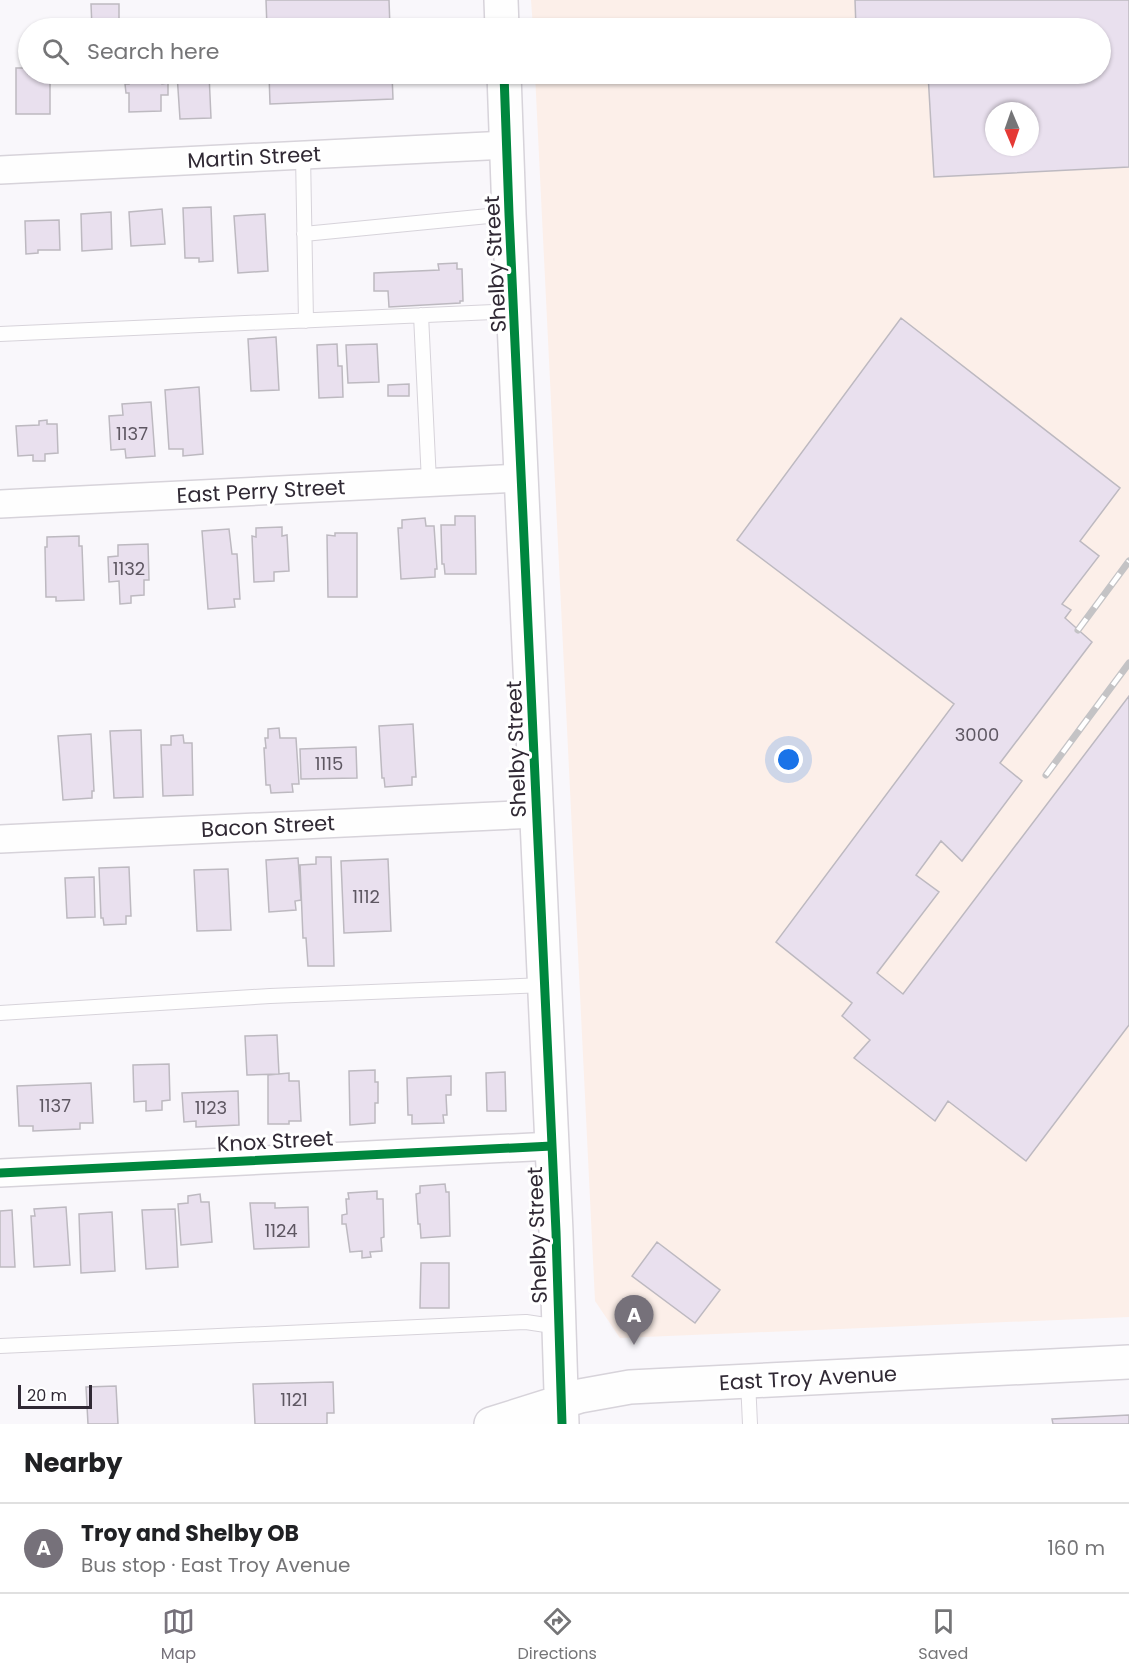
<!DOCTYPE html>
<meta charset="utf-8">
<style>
body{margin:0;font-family:Poppins,sans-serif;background:#f2f2f2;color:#202124}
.compass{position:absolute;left:985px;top:102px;width:54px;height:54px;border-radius:50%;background:#fff;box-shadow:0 2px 4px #0004;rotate:178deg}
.scale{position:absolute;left:18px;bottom:15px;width:74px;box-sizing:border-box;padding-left:6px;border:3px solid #302934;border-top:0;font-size:16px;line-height:21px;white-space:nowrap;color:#302934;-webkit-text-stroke:4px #fff;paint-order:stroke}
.you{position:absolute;left:789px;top:760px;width:21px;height:21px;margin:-15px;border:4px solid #fff;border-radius:50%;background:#1a73e8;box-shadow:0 0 0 9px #1a73e833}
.badge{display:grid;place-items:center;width:39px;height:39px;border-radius:50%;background:#76717a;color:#fff;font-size:20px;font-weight:700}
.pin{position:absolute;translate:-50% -50px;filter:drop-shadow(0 2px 3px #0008)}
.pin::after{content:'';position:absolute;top:32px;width:21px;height:18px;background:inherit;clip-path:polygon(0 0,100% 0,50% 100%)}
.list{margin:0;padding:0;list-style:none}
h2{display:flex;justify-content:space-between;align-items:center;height:78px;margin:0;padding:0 24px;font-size:26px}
h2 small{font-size:20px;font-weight:400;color:#757577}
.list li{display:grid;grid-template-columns:39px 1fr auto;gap:18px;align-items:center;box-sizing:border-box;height:90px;padding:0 24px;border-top:2px solid #e0e0e0}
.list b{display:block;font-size:22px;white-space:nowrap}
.list p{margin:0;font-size:20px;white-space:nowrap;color:#757577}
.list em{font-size:20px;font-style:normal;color:#757577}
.icon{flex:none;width:33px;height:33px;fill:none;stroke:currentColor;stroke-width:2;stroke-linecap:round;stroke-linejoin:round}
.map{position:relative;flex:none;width:1129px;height:1424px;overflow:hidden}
.search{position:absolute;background:#fff;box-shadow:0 2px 4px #0004;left:18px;right:18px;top:18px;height:66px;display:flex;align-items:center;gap:15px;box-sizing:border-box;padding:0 21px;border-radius:33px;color:#757577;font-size:22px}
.sheet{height:168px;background:#fff}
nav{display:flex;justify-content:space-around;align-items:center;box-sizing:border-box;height:84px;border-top:2px solid #e0e0e0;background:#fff;font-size:16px;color:#757577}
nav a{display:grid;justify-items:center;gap:3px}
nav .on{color:#76717a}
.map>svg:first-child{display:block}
</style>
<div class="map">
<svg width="1129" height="1424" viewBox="0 0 1129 1424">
<rect width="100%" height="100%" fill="#f9f7fb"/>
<!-- industrial -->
<path fill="#fcefe9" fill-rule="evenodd" d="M 531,0 L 1129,0 L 1129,1317 L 620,1338 L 595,1301 L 535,74 L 1100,74 L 1100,28 L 533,28 ZM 994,111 L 1030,111 L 1030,147 L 994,147 Z"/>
<!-- building -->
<path fill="#e9e0ee" stroke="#bdb9c0" stroke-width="1.5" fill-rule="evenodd" d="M 266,0 L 389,0 L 390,28 L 267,28 Z
M 855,0 L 1129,0 L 1129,167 L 934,177 L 928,74 L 1100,74 L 1100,28 L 856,28 ZM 994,111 L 1030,111 L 1030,147 L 994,147 Z
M 91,4 L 119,4 L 119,22 L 122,22 L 122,28 L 92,28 Z
M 16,68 L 28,68 L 28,74 L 50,74 L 50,114 L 16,114 Z
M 66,74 L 94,74 L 94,82 L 66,82 Z
M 129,74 L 161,74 L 162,84 L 168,83 L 168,95 L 161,95 L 161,111 L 129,112 L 129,93 L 126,93 L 125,84 L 129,84 Z
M 177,74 L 209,74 L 211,118 L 180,119 Z
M 269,74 L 392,74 L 393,99 L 270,104 Z
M 211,207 L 213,261 L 199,262 L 199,258 L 185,258 L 183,208 Z
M 162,209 L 165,244 L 131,246 L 129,212 Z
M 111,212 L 112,249 L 82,251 L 81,214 Z
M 265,214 L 268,271 L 238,273 L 234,216 Z
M 59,220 L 60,250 L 38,250 L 38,253 L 26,254 L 25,221 Z
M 457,263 L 457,269 L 462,269 L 463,301 L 460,301 L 460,303 L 389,307 L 388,291 L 374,291 L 374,273 L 439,270 L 438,264 Z
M 901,318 L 1120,488 L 1080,541 L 1099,556 L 1062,604 L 1071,610 L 1065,618 L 1092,642 L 1000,763 L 1022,781 L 962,861 L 941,841 L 916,875 L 939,892 L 877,973 L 903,994 L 1129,696 L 1129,1025 L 1026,1161 L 948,1101 L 935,1121 L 854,1058 L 870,1040 L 842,1016 L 852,1003 L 776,942 L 954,704 L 737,540 Z
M 276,337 L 279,390 L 251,391 L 248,339 Z
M 337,344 L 338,366 L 342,366 L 343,397 L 319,398 L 317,345 Z
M 377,344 L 379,382 L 348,383 L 346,345 Z
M 409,384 L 409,396 L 388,396 L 388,385 Z
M 199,387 L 203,454 L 183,456 L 183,449 L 169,449 L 165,390 Z
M 151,402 L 155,456 L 126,458 L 125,449 L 111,450 L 109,416 L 123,415 L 122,404 Z
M 47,420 L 47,424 L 57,424 L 58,453 L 45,454 L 45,461 L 33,461 L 33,455 L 18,456 L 16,426 L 39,425 L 39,421 Z
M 455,516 L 475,516 L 476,574 L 445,574 L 444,564 L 442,564 L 441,525 L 455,525 Z
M 425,518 L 426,526 L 434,526 L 437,569 L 435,569 L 435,577 L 401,579 L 398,528 L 402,528 L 402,520 Z
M 282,527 L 282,536 L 287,535 L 289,571 L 274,572 L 274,581 L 254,582 L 252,536 L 256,537 L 256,528 Z
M 229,529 L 232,554 L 237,554 L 240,599 L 234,599 L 235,607 L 208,609 L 202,531 Z
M 335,533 L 357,533 L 357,597 L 328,597 L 327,535 L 335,536 Z
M 79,536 L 79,546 L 82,546 L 84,600 L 56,601 L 56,597 L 46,597 L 45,547 L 47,547 L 47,537 Z
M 148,544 L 149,580 L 144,580 L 144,595 L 131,596 L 131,603 L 120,604 L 119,581 L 109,582 L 108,557 L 118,556 L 118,545 Z
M 413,724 L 416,777 L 412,777 L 412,785 L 385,787 L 384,778 L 382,778 L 379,726 Z
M 279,728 L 280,738 L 296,738 L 299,784 L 292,784 L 293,792 L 271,793 L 270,785 L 266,785 L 264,748 L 266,748 L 265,738 L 268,738 L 268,729 Z
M 141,730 L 143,797 L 114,798 L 110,731 Z
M 91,734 L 94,791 L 92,791 L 92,798 L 63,800 L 58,736 Z
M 183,735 L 184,743 L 192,743 L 193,795 L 163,796 L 161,745 L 171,745 L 171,736 Z
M 356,747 L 357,778 L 301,779 L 300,749 Z
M 316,857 L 331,857 L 334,966 L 308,966 L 306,938 L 303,938 L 300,865 L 316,864 Z
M 298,858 L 301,900 L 295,901 L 296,910 L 269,912 L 266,860 Z
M 388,859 L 391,931 L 344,933 L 341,861 Z
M 129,867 L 131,916 L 126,916 L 126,924 L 104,925 L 103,918 L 101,918 L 99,868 Z
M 228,869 L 231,930 L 197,931 L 194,870 Z
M 94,877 L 95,917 L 67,918 L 65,878 Z
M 277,1035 L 279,1074 L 247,1075 L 245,1036 Z
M 169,1064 L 170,1100 L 162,1101 L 162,1110 L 146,1111 L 146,1101 L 134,1102 L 133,1065 Z
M 375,1070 L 375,1082 L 378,1082 L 378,1103 L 375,1103 L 375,1123 L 350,1125 L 349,1071 Z
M 505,1072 L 506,1111 L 487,1111 L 486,1073 Z
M 289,1073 L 289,1081 L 299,1081 L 301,1121 L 289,1121 L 289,1124 L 268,1124 L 268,1075 Z
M 451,1076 L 451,1095 L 446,1095 L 447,1115 L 443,1115 L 444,1123 L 412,1124 L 412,1115 L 408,1115 L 407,1078 Z
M 91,1083 L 93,1123 L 80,1123 L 80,1129 L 33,1131 L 33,1126 L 19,1126 L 17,1086 Z
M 238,1091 L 239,1125 L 196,1127 L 196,1121 L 184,1122 L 182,1093 Z
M 445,1184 L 446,1192 L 449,1192 L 450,1236 L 421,1238 L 420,1224 L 418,1224 L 416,1194 L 420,1193 L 420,1186 Z
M 377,1191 L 377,1199 L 383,1199 L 384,1237 L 381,1238 L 382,1251 L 370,1252 L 371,1257 L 362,1258 L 362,1251 L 350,1252 L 346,1224 L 342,1224 L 342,1215 L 347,1214 L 346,1199 L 349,1199 L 348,1193 Z
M 200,1194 L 201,1202 L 209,1202 L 212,1242 L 181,1245 L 178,1204 L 188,1203 L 188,1196 Z
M 250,1203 L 275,1203 L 275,1208 L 308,1207 L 309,1247 L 254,1249 Z
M 66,1207 L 70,1265 L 34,1267 L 31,1216 L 35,1216 L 34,1209 Z
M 175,1209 L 178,1267 L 146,1269 L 142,1210 Z
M 12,1210 L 15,1267 L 0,1267 L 0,1211 Z
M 112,1212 L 115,1271 L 81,1273 L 79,1214 Z
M 657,1242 L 720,1290 L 695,1323 L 632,1276 Z
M 421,1263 L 449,1263 L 449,1308 L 420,1308 Z
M 333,1382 L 334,1413 L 327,1413 L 327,1424 L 255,1424 L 253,1384 Z
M 116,1386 L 118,1424 L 88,1424 L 86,1387 Z
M 1129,1415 L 1129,1424 L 1053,1424 L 1052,1419 Z"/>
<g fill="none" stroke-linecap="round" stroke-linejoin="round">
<defs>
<path id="lane" d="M 303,155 L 306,321
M 304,234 L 509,214
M 421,315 L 429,482
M 0,334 L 515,311
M 0,1013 L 270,996 L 545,985
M 0,1346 L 526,1322 L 559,1327
M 748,1381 L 750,1424"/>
<path id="street" d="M 0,170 L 507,145
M 0,504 L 522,478
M 0,839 L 537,814
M 0,1173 L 552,1146"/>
<path id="secondary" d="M 501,0 L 502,28
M 504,74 L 509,214 L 556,1232 L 562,1424
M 491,1424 L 580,1396 L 630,1387 L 1129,1362"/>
</defs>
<!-- lane casing -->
<use href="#lane" stroke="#d7d3da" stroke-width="16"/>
<!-- street casing -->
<use href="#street" stroke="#d7d3da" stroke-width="30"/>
<!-- secondary casing -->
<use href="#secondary" stroke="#d7d3da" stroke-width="36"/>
<!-- lane -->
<use href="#lane" stroke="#fefefe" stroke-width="14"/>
<!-- street -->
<use href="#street" stroke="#fefefe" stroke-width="27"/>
<!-- secondary -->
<use href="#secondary" stroke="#fefefe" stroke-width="33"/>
<defs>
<path id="rail" d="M 1078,630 L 1129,561
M 1046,775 L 1129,663"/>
</defs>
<!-- rail casing -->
<use href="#rail" stroke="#c4c3c5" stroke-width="7"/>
<!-- rail -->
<use href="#rail" stroke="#fff" stroke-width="4.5" stroke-dasharray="14" stroke-linecap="butt"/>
<defs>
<path id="cycleway" d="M 504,74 L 509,214 L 556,1232 L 562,1424
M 0,1173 L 552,1146"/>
</defs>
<!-- cycleway casing -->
<use href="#cycleway" stroke="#fff" stroke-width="13"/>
<!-- cycleway -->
<use href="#cycleway" stroke="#00873e" stroke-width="9"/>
</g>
<g text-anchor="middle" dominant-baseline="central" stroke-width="6" stroke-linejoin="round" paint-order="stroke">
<!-- number labels -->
<g font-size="18" fill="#5e5762">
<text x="132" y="433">1137</text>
<text x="129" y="568">1132</text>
<text x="977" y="734">3000</text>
<text x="329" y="763">1115</text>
<text x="366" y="896">1112</text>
<text x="55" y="1105">1137</text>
<text x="211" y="1107">1123</text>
<text x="281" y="1230">1124</text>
<text x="294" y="1399">1121</text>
</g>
<!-- street labels -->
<g font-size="21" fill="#302934" stroke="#fff">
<text transform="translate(254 157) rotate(-3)">Martin Street</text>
<text transform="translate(495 264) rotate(-93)">Shelby Street</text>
<text transform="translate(261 491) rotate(-3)">East Perry Street</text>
<text transform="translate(516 749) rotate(-92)">Shelby Street</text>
<text transform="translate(268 826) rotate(-3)">Bacon Street</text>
<text transform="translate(275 1141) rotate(-3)">Knox Street</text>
<text transform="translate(537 1235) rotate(-92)">Shelby Street</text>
<text transform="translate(808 1378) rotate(-3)">East Troy Avenue</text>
</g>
</g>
</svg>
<svg class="compass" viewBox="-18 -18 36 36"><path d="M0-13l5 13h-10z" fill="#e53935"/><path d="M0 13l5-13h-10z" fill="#757577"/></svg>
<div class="scale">20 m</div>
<div class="you"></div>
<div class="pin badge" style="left:634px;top:1345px">A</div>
<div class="search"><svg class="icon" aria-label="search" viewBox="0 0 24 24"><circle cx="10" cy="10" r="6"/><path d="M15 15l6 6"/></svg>Search here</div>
</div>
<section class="sheet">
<h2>Nearby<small></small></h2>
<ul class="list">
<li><span class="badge">A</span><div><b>Troy and Shelby OB</b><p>Bus stop · East Troy Avenue</p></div><em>160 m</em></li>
</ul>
</section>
<nav>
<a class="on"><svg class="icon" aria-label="map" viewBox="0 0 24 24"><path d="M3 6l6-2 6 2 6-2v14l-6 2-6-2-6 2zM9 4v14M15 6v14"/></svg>Map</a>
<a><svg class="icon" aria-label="directions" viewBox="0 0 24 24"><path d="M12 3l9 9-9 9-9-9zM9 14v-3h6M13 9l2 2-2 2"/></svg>Directions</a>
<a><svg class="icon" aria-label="saved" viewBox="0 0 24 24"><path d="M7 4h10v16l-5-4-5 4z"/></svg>Saved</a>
</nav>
